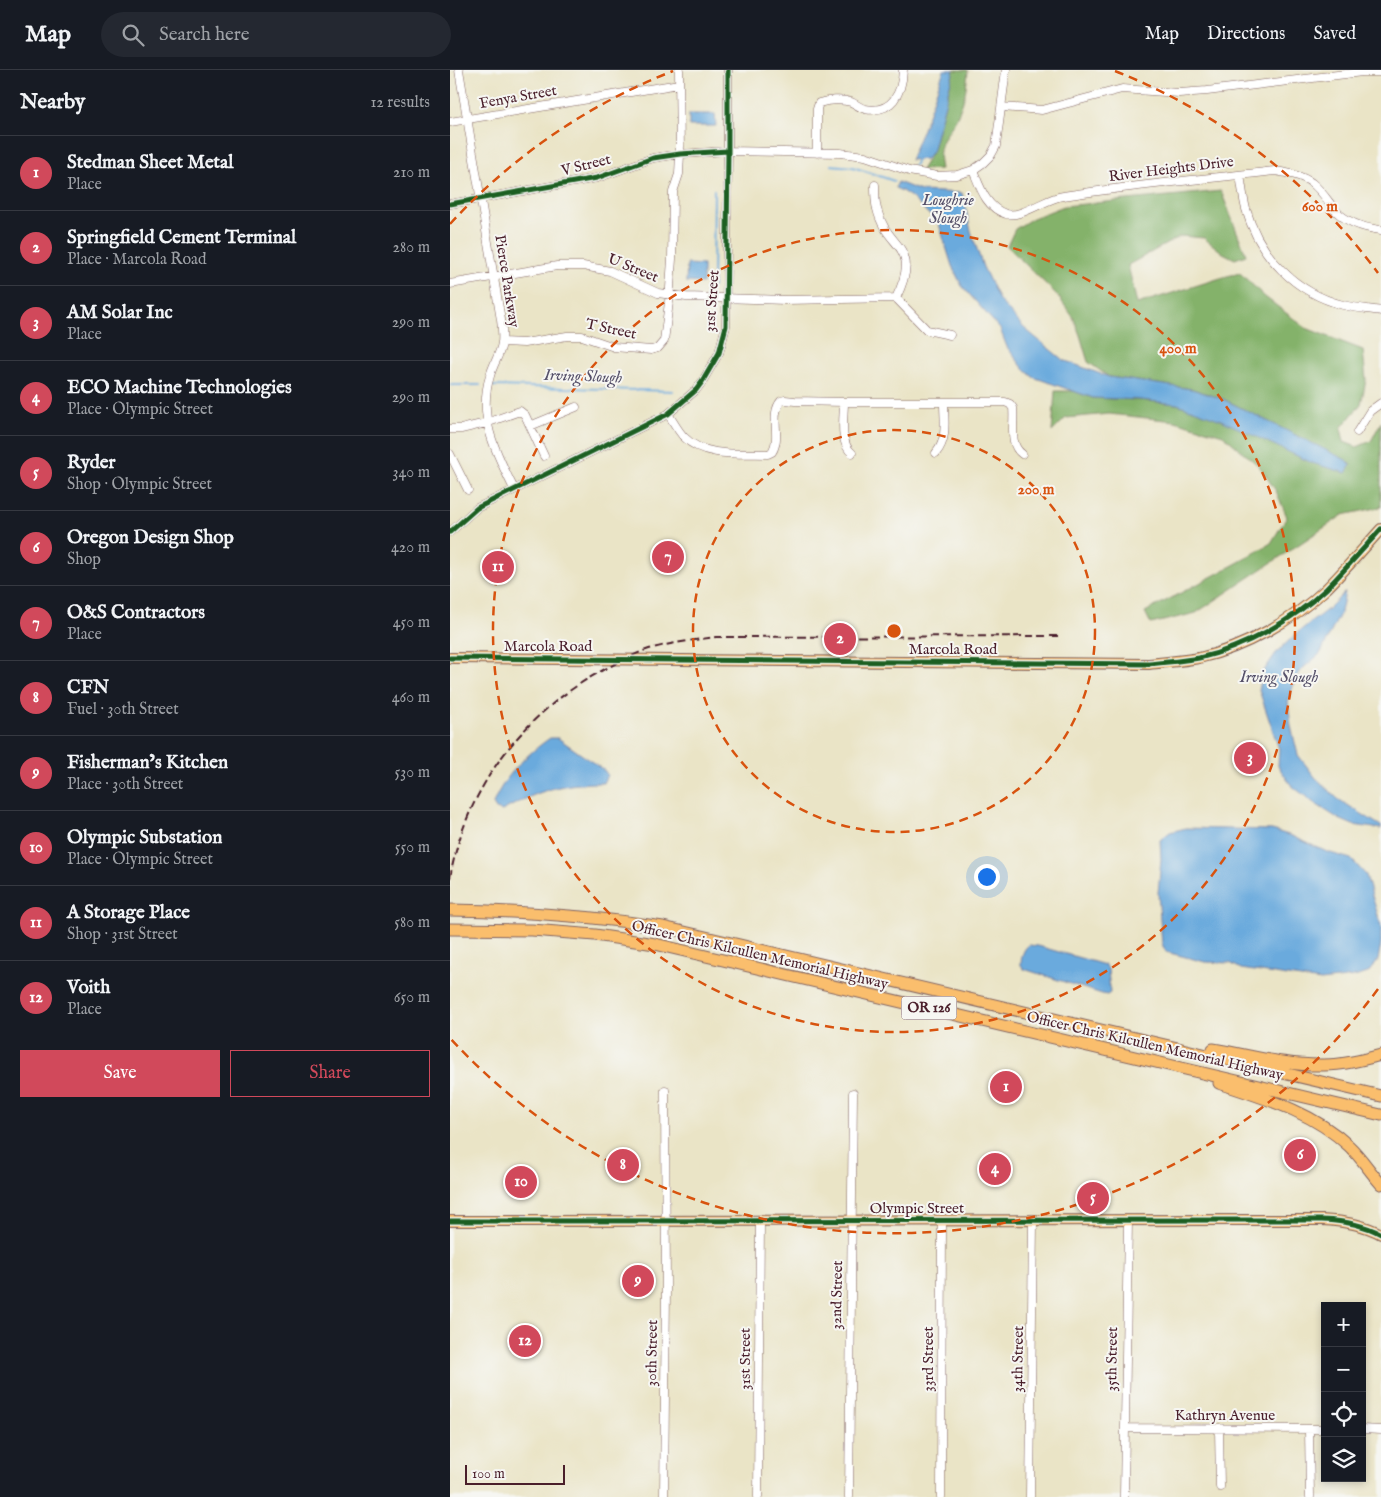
<!DOCTYPE html>
<meta charset="utf-8">
<style>
body{margin:0;font-family:"IM FELL English",serif;background:#242831;color:#f1f3f6}
.controls{position:absolute;right:15px;bottom:15px;display:grid;overflow:hidden;border-radius:0px;box-shadow:0 2px 8px #0003}
.controls button{width:45px;height:45px;display:grid;place-items:center;padding:0;border:0;border-bottom:1px solid #363941;background:#171b24;color:#f1f3f6;font:25px sans-serif}
.scale{position:absolute;left:15px;bottom:12px;width:100px;box-sizing:border-box;padding-left:5px;border:2px solid #4a1f2b;border-top:0;font-size:14px;line-height:18px;white-space:nowrap;color:#4a1f2b;-webkit-text-stroke:4px #f6f6f2;paint-order:stroke}
.you{position:absolute;left:536px;top:806px;width:18px;height:18px;margin:-12px;border:4px solid #fff;border-radius:50%;background:#1a73e8;box-shadow:0 0 0 8px #1a73e833}
.badge{display:grid;place-items:center;width:32px;height:32px;border-radius:50%;background:#d1495b;color:#fff;font-size:16px;font-weight:700}
.pin{position:absolute;translate:-50% -50%;border:2px solid #fff;box-shadow:0 1px 5px #0006}
.list{margin:0;padding:0;list-style:none}
h2{display:flex;justify-content:space-between;align-items:center;height:65px;margin:0;padding:0 20px;font-size:21px}
h2 small{font-size:16px;font-weight:400;color:#9ea1a6}
.list li{display:grid;grid-template-columns:32px 1fr auto;gap:15px;align-items:center;box-sizing:border-box;height:75px;padding:0 20px;border-top:1px solid #363941}
.list b{display:block;font-size:19px;white-space:nowrap}
.list p{margin:0;font-size:16px;white-space:nowrap;color:#9ea1a6}
.list em{font-size:16px;font-style:normal;color:#9ea1a6}
.actions{display:flex;gap:10px;padding:15px 20px}
.actions a{flex:1;padding:11px 0;border:1px solid #d1495b;border-radius:0px;text-align:center;font-size:18px;color:#d1495b}
.actions .main{background:#d1495b;color:#fff}
.icon{flex:none;width:28px;height:28px;fill:none;stroke:currentColor;stroke-width:2;stroke-linecap:round;stroke-linejoin:round}
.map{position:relative;flex:none;width:931px;height:1427px;overflow:hidden}
header{display:flex;align-items:center;gap:30px;box-sizing:border-box;height:70px;padding:0 25px;background:#171b24;border-bottom:1px solid #363941}
header strong{font-size:24px}
nav{display:flex;gap:28px;margin-inline-start:auto;font-size:18px}
.search{width:350px;height:45px;background:#242831;display:flex;align-items:center;gap:12px;box-sizing:border-box;padding:0 18px;border-radius:28px;color:#9ea1a6;font-size:19px}
main{display:flex}
aside{flex:1;background:#171b24}
.map>svg:first-child{display:block}
</style>
<header>
<strong>Map</strong>
<div class="search"><svg class="icon" aria-label="search" viewBox="0 0 24 24"><circle cx="10" cy="10" r="6"/><path d="M15 15l6 6"/></svg>Search here</div>
<nav><a>Map</a><a>Directions</a><a>Saved</a></nav>
</header>
<main>
<aside>
<h2>Nearby<small>12 results</small></h2>
<ul class="list">
<li><span class="badge">1</span><div><b>Stedman Sheet Metal</b><p>Place</p></div><em>210 m</em></li>
<li><span class="badge">2</span><div><b>Springfield Cement Terminal</b><p>Place · Marcola Road</p></div><em>280 m</em></li>
<li><span class="badge">3</span><div><b>AM Solar Inc</b><p>Place</p></div><em>290 m</em></li>
<li><span class="badge">4</span><div><b>ECO Machine Technologies</b><p>Place · Olympic Street</p></div><em>290 m</em></li>
<li><span class="badge">5</span><div><b>Ryder</b><p>Shop · Olympic Street</p></div><em>340 m</em></li>
<li><span class="badge">6</span><div><b>Oregon Design Shop</b><p>Shop</p></div><em>420 m</em></li>
<li><span class="badge">7</span><div><b>O&amp;S Contractors</b><p>Place</p></div><em>450 m</em></li>
<li><span class="badge">8</span><div><b>CFN</b><p>Fuel · 30th Street</p></div><em>460 m</em></li>
<li><span class="badge">9</span><div><b>Fisherman’s Kitchen</b><p>Place · 30th Street</p></div><em>530 m</em></li>
<li><span class="badge">10</span><div><b>Olympic Substation</b><p>Place · Olympic Street</p></div><em>550 m</em></li>
<li><span class="badge">11</span><div><b>A Storage Place</b><p>Shop · 31st Street</p></div><em>580 m</em></li>
<li><span class="badge">12</span><div><b>Voith</b><p>Place</p></div><em>650 m</em></li>
</ul>
<div class="actions"><a class="main">Save</a><a>Share</a></div>
</aside>
<div class="map">
<svg width="931" height="1427" viewBox="0 0 931 1427">
<rect width="100%" height="100%" fill="#f6f6f2"/>
<filter id="ink" filterUnits="userSpaceOnUse"><feTurbulence type="fractalNoise" baseFrequency=".02" numOctaves="2"/><feDisplacementMap in="SourceGraphic" scale="10" xChannelSelector="R" yChannelSelector="G"/><feConvolveMatrix kernelMatrix="1 2 1 2 8 2 1 2 1" color-interpolation-filters="sRGB"/></filter>
<filter id="wash" filterUnits="userSpaceOnUse"><feTurbulence type="fractalNoise" baseFrequency=".0096" numOctaves="4" result="noise"/><feDisplacementMap in="SourceGraphic" scale="20" xChannelSelector="R" yChannelSelector="G"/><feGaussianBlur stdDeviation="1.12" result="paint"/><feColorMatrix in="noise" values="0 0 0 0 0 0 0 0 0 0 0 0 0 0 0 0 0 1.4 0 .05"/><feComposite in="paint" operator="in"/></filter>
<g filter="url(#wash)">
<rect width="100%" height="100%" fill="#eae4c6"/>
<!-- forest -->
<path fill="#84b26b" stroke="#67684b" d="M 504,0 L 518,0 C 517,14 515,29 509,42 C 499,66 485,70 491,99 L 471,100 L 482,82 Z
M 771,121 L 796,185 L 785,189 L 773,183 L 754,168 L 731,166 L 678,195 L 687,234 L 777,206 L 790,203 L 815,227 L 856,258 L 913,280 L 916,310 L 911,334 L 891,358 L 894,372 L 907,377 L 921,371 L 931,352 L 931,437 L 893,445 L 746,543 L 701,554 L 695,542 L 789,492 L 821,473 L 837,447 L 826,421 L 809,396 L 773,365 L 725,351 L 659,344 L 616,348 L 602,362 L 605,321 L 623,321 L 643,328 L 689,330 L 727,334 L 901,394 L 895,390 L 773,329 L 742,319 L 659,307 L 638,292 L 630,265 L 623,247 L 607,225 L 557,176 L 565,159 L 583,148 L 614,136 Z"/>
<!-- water -->
<path fill="#6aaadd" stroke="#5a6484" d="M 494,0 L 504,0 L 482,82 L 476,89 L 460,90 L 473,59 Z
M 239,44 L 265,44 L 266,56 L 239,56 Z
M 448,112 L 471,121 L 512,123 L 521,161 L 533,197 L 549,230 L 574,258 L 613,290 L 659,307 L 742,319 L 773,329 L 896,390 L 901,395 L 896,403 L 862,393 L 771,350 L 727,334 L 689,330 L 643,328 L 583,307 L 574,299 L 557,277 L 550,259 L 512,216 L 502,196 L 489,154 L 461,127 L 452,121 L 445,118 Z
M 237,194 L 253,195 L 253,213 L 236,212 Z
M 895,522 L 891,542 L 870,584 L 852,599 L 845,610 L 838,632 L 841,656 L 848,685 L 865,707 L 888,729 L 931,756 L 931,759 L 903,755 L 889,749 L 864,733 L 841,715 L 828,696 L 829,679 L 809,620 L 813,602 L 826,583 L 847,563 L 878,539 Z
M 100,668 L 108,668 L 155,701 L 157,705 L 153,713 C 110,713 90,720 52,741 L 46,739 L 43,734 C 53,707 78,683 100,668 Z
M 736,758 L 822,760 L 842,766 L 877,782 L 901,789 L 916,805 L 931,856 L 931,873 L 928,890 L 918,903 L 904,907 L 871,911 L 791,899 L 780,893 L 755,892 L 716,882 L 712,874 L 708,823 L 711,789 L 710,770 L 720,762 Z
M 579,875 L 588,876 L 655,895 L 658,899 L 660,923 L 657,925 L 652,924 L 574,899 L 571,895 C 571,888 573,879 579,875 Z"/>
<g fill="none" stroke-linecap="round" stroke-linejoin="round">
<!-- stream -->
<path stroke="#6aaadd" stroke-width="2" d="M 381,95 L 403,97 L 444,111
M 464,96 L 468,87
M 263,217 L 264,120
M 0,315 L 30,315
M 43,316 L 223,321"/>
</g>
</g>
<g filter="url(#ink)">
<g fill="none" stroke-linecap="round" stroke-linejoin="round">
<defs>
<path id="minor" d="M 9,0 L 51,250 C 52,257 53,265 52,273 C 50,285 43,294 40,306 C 27,347 46,383 64,419
M 552,37 L 592,40 L 672,19 L 729,23 L 757,21 L 912,2 L 931,2
M 0,52 L 229,14
M 367,83 L 367,39 L 369,33 C 378,30 392,29 401,32 C 406,34 410,38 415,39 C 442,44 452,23 453,0
M 523,100 C 530,117 536,138 556,144 C 572,148 596,128 613,126 C 683,115 754,109 825,101 C 838,103 851,105 862,113 C 871,120 878,131 885,140 C 897,153 914,158 931,160
M 790,105 C 792,116 793,128 796,139 C 809,186 846,223 893,235 C 905,238 918,239 931,241
M 425,115 C 425,123 425,132 427,139 C 437,181 473,173 446,228
M 0,134 L 147,108 L 203,88 L 230,84 L 278,81 L 390,83 L 415,86 L 459,101 L 487,106 L 507,105 L 523,100 L 533,93 L 541,85 L 546,76 L 556,0
M 0,214 L 107,196 L 133,196 L 160,201 L 208,223 L 236,227 L 335,230 L 446,228
M 446,228 L 477,260 L 500,265
M 52,272 L 74,273 L 117,266 L 132,266 L 164,277 L 201,280 L 208,278 L 214,271 L 219,232 L 222,189 L 223,122 L 229,104 L 230,84 L 229,0
M 394,332 C 394,347 389,373 402,383
M 218,344 C 223,351 228,361 234,367 C 254,388 292,383 318,384 L 322,382 C 332,367 319,345 331,331 L 335,330 L 345,331 L 394,332 L 555,332 L 560,334 L 563,338 C 565,353 558,374 572,384
M 80,356 L 126,337
M 0,359 L 11,359 L 36,353 L 70,341 L 75,345 L 94,386
M 907,362 L 920,341 L 931,333
M 486,383 C 498,369 494,350 494,333
M 0,384 L 18,420
M 0,462 L 27,438 L 218,344 L 246,320 L 252,312 L 269,283 L 276,256 L 278,81 L 278,0
M 675,1358 L 875,1359
M 769,1358 L 770,1417
M 859,1359 L 860,1427
M 912,1359 L 931,1360
M 214,1427 L 216,1219 L 215,1020
M 308,1427 L 310,1151
M 399,1427 L 403,1023
M 491,1427 L 492,1151
M 580,1427 L 583,1151
M 674,1427 L 678,1150"/>
<path id="major" d="M 0,588 L 699,594 C 716,592 733,591 749,588 C 794,578 843,550 876,519 C 895,500 913,479 931,459
M 0,1151 L 872,1150 C 893,1151 913,1154 931,1164"/>
<path id="highway" d="M 0,840 C 72,841 142,846 213,857 L 931,1026
M 0,859 L 82,860 L 145,865 L 205,874 L 931,1045
M 763,979 C 799,985 837,996 874,995 C 893,995 912,990 931,985
M 769,1013 C 814,1028 863,1042 899,1076 C 911,1087 920,1102 931,1114"/>
</defs>
<!-- minor casing -->
<use href="#minor" stroke="#826461" stroke-width="9"/>
<!-- major casing -->
<use href="#major" stroke="#826461" stroke-width="12"/>
<!-- highway casing -->
<use href="#highway" stroke="#826461" stroke-width="13"/>
<!-- minor -->
<use href="#minor" stroke="#fff" stroke-width="8"/>
<!-- major -->
<use href="#major" stroke="#fabe6d" stroke-width="10"/>
<!-- highway -->
<use href="#highway" stroke="#fabe6d" stroke-width="11"/>
<!-- rail -->
<path stroke="#4a1f2b" stroke-width="2" stroke-dasharray="8 4" stroke-linecap="butt" d="M 0,808 C 16,715 77,638 161,596 C 174,590 186,583 199,579 C 221,573 244,570 266,567 L 608,566"/>
<defs>
<path id="cycleway" d="M 0,134 L 147,108 L 203,88 L 230,84 L 278,81
M 0,462 L 27,438 L 218,344 L 246,320 L 252,312 L 269,283 L 276,256 L 278,81 L 278,0
M 0,588 L 699,594 C 716,592 733,591 749,588 C 794,578 843,550 876,519 C 895,500 913,479 931,459
M 0,1151 L 872,1150 C 893,1151 913,1154 931,1164"/>
</defs>
<!-- cycleway casing -->
<use href="#cycleway" stroke="#f6f6f2" stroke-width="8"/>
<!-- cycleway -->
<use href="#cycleway" stroke="#1b5e20" stroke-width="5"/>
</g>
</g>
<!-- distance rings -->
<g fill="none" stroke="#d8530f" stroke-width="2.5" stroke-dasharray="9 6">
<circle cx="444" cy="561" r="201"/>
<circle cx="444" cy="561" r="401"/>
<path d="M928 919A602 602 0 0 1 0 968M0 154A602 602 0 0 1 223 1M665 1A602 602 0 0 1 928 203"/>
</g>
<g text-anchor="middle" dominant-baseline="central" stroke-width="4" stroke-linejoin="round" paint-order="stroke">
<!-- shield labels -->
<rect fill="#f6f6f2" stroke="#7e6067" stroke-width="1" x="451.5" y="926.5" width="55" height="23" rx="4"/>
<g font-size="14" font-weight="bold" fill="#4a1f2b">
<text x="479" y="938">OR 126</text>
</g>
<!-- street labels -->
<g font-size="15" fill="#4a1f2b" stroke="#f6f6f2">
<text transform="translate(68 27) rotate(-10)">Fenya Street</text>
<text transform="translate(136 95) rotate(-14)">V Street</text>
<text transform="translate(721 99) rotate(-7)">River Heights Drive</text>
<text transform="translate(183 198) rotate(22)">U Street</text>
<text transform="translate(57 211) rotate(81)">Pierce Parkway</text>
<text transform="translate(262 231) rotate(-86)">31st Street</text>
<text transform="translate(161 259) rotate(12)">T Street</text>
<text x="98" y="576">Marcola Road</text>
<text x="503" y="579">Marcola Road</text>
<text transform="translate(310 885) rotate(13)">Officer Chris Kilcullen Memorial Highway</text>
<text transform="translate(705 976) rotate(13)">Officer Chris Kilcullen Memorial Highway</text>
<text x="467" y="1138">Olympic Street</text>
<text transform="translate(387 1225) rotate(-89)">32nd Street</text>
<text transform="translate(202 1283) rotate(-89)">30th Street</text>
<text transform="translate(295 1289) rotate(-90)">31st Street</text>
<text transform="translate(478 1289) rotate(-90)">33rd Street</text>
<text transform="translate(568 1289) rotate(-89)">34th Street</text>
<text transform="translate(662 1289) rotate(-89)">35th Street</text>
<text x="775" y="1345">Kathryn Avenue</text>
</g>
<!-- water labels -->
<g font-size="16" font-style="italic" fill="#555069" stroke="#f6f6f2">
<text x="498" y="131">Loughrie<tspan x="498" dy="18">Slough</tspan></text>
<text transform="translate(133 307) rotate(2)">Irving Slough</text>
<text x="829" y="608">Irving Slough</text>
</g>
</g>
<circle cx="444" cy="561" r="8" fill="#d8530f" stroke="#f6f6f2" stroke-width="2.5"/>
<g font-size="15" text-anchor="middle" font-weight="bold" fill="#d8530f" stroke="#f6f6f2" stroke-width="4" stroke-linejoin="round" paint-order="stroke">
<text x="870" y="141">600 m</text>
<text x="728" y="283">400 m</text>
<text x="586" y="424">200 m</text>
</g>
</svg>
<div class="controls">
<button>+</button>
<button>−</button>
<button><svg class="icon" aria-label="locate" viewBox="0 0 24 24"><circle cx="12" cy="12" r="6"/><path d="M12 2v4M12 18v4M2 12h4M18 12h4"/></svg></button>
<button><svg class="icon" aria-label="layers" viewBox="0 0 24 24"><path d="M12 4l9 5-9 5-9-5zM3 14l9 5 9-5"/></svg></button>
</div>
<div class="scale">100 m</div>
<div class="you"></div>
<div class="pin badge" style="left:556px;top:1017px">1</div>
<div class="pin badge" style="left:390px;top:569px">2</div>
<div class="pin badge" style="left:800px;top:688px">3</div>
<div class="pin badge" style="left:545px;top:1099px">4</div>
<div class="pin badge" style="left:643px;top:1128px">5</div>
<div class="pin badge" style="left:850px;top:1085px">6</div>
<div class="pin badge" style="left:218px;top:487px">7</div>
<div class="pin badge" style="left:173px;top:1095px">8</div>
<div class="pin badge" style="left:188px;top:1211px">9</div>
<div class="pin badge" style="left:71px;top:1112px">10</div>
<div class="pin badge" style="left:48px;top:497px">11</div>
<div class="pin badge" style="left:75px;top:1271px">12</div>
</div>
</main>
